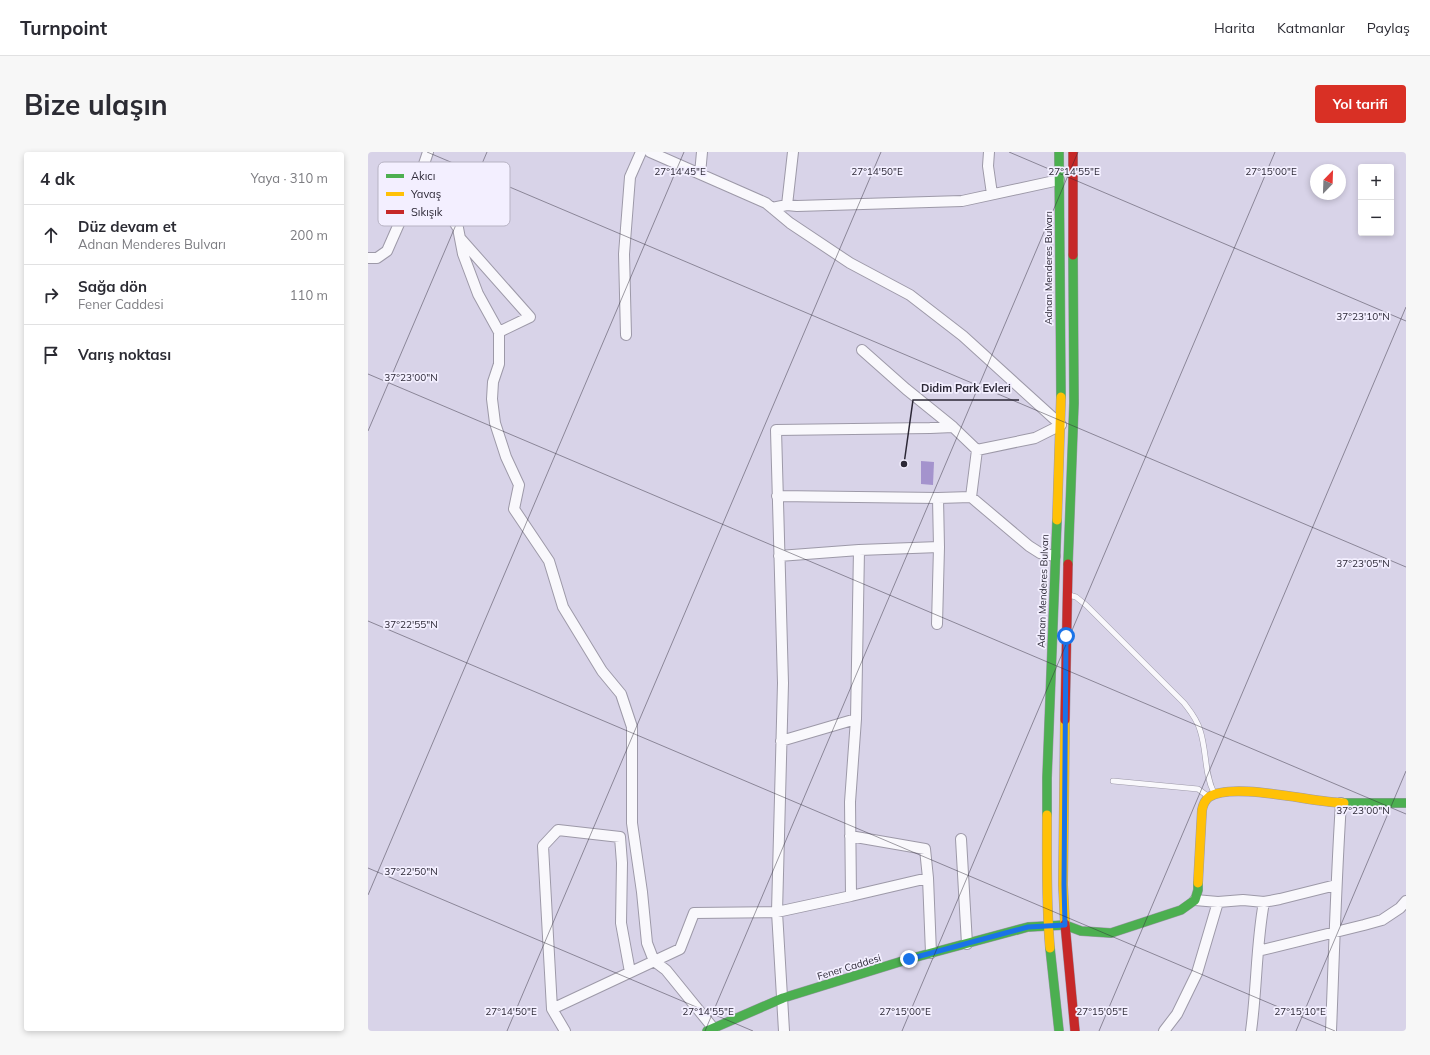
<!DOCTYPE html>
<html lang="tr">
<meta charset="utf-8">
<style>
body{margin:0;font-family:Mulish,sans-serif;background:#f7f7f7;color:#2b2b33}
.controls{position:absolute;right:12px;top:12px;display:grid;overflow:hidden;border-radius:4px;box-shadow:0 2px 6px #0003}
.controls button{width:36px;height:36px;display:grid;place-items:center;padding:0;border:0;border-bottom:1px solid #e1e1e2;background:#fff;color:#2b2b33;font:20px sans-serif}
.compass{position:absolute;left:942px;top:12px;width:36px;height:36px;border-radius:50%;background:#fff;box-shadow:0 2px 6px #0003;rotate:23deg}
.stop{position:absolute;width:12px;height:12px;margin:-9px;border:3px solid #1a73e8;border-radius:50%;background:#fff}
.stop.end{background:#1a73e8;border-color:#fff;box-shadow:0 1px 4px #0008}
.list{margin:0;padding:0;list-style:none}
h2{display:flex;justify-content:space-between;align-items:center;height:52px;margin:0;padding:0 16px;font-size:17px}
h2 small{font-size:13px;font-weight:400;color:#7c7c81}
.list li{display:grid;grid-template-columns:26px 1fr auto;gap:12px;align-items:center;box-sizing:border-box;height:60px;padding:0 16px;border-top:1px solid #e1e1e2}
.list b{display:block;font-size:15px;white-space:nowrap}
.list p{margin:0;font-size:13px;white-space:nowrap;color:#7c7c81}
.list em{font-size:13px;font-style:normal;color:#7c7c81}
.icon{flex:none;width:22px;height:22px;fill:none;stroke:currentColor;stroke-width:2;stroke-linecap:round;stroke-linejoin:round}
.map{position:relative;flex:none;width:1038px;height:879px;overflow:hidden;border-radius:4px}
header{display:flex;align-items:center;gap:24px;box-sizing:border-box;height:56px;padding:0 20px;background:#fff;border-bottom:1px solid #e1e1e2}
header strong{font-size:19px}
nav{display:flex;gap:22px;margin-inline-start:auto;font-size:14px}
.intro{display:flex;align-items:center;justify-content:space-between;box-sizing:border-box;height:96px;padding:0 24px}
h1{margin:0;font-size:28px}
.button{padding:10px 18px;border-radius:4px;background:#d93025;color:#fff;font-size:14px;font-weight:700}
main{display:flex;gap:24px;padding:0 24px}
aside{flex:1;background:#fff;border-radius:4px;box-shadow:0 2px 6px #0003}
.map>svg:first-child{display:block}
</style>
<header>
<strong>Turnpoint</strong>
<nav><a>Harita</a><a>Katmanlar</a><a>Paylaş</a></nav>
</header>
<div class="intro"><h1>Bize ulaşın</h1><a class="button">Yol tarifi</a></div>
<main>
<aside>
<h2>4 dk<small>Yaya · 310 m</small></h2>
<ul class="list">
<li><svg class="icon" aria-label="ahead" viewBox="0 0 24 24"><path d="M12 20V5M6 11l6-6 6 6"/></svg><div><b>Düz devam et</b><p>Adnan Menderes Bulvarı</p></div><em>200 m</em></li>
<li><svg class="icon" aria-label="right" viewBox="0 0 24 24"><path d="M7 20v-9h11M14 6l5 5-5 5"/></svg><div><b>Sağa dön</b><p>Fener Caddesi</p></div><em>110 m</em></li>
<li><svg class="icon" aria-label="arrive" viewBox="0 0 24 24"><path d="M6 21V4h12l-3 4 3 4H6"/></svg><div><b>Varış noktası</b></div></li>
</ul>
</aside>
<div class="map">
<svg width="1038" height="879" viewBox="0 0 1038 879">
<rect width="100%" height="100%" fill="#d8d3e8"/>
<!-- water -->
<path fill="#a493cd" d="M 553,309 L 566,310 L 565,333 L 553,332 Z"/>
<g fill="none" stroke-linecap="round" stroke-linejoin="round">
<defs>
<path id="lane" d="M 701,443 L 708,445 L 718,453 L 816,551 C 822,559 829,567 832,578 C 839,599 836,621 846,641
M 745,629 L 830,637 L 841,645"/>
<path id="street" d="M 282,0 L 398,51 L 422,71 L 482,111 L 542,143 L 595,184 L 693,273 L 667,286 L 609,298
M 621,0 L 620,14 L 624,42
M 54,18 L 90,76 L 95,102 L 110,142 L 131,180 L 131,212 L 125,230 L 124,247 L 127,271 L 138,305 L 151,333 L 146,357 L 181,409 L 195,455 L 234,519 L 253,542 L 264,575 L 264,671 L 274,740 L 279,791 L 286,809 L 298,818 L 346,877
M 332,22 L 334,0
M 419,53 L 425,0
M 404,56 L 419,53 L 429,54 L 594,49 L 691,28
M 92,86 L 162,165 L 131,180
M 0,106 L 9,106 L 19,99 L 52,24 L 60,0
M 258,183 L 256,102 L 262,25 L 273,0
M 494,198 L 538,237 L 585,275 L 609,298 L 603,345
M 409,344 L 570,346 L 603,345 L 661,394 L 672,401 L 687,404
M 411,404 L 491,398 L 571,395
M 569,472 L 571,395 L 570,346
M 413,589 L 488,567
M 482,684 L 557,697 L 560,726 L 563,801
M 593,687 L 599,792
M 483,744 L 560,726
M 827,748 L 850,750 L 875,748 L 896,750 L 912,747 L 968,733
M 890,799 L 996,773 L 1014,768 L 1032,756 L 1038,749
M 184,857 L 312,797 L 326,761 L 409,760 L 483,744 L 482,650 L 488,567 L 491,398
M 197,879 L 184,857 L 175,694 L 190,678 L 252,685 L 254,711 L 253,771 L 262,820
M 416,879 L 409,760 L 415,531 L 408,278 L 562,276 L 585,275
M 796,879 L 809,862 L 829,821 L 850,750
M 883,879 C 889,836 888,793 896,750
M 963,879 C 966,803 968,727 973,651"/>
<path id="fast" d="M 691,0 L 693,245
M 700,412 L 706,251 L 705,103
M 976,651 L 1038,651
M 679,663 L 679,626 L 689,368
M 682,796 L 691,879
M 339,879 L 415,846 L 541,807 L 660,775 L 697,773 L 713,779 L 743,781 L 813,758 L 827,748 L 830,738 L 830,731"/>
<path id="slow" d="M 689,368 L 693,245
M 679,663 C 679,707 678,752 682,796
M 830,731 L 834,658 C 835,653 837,648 841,645 C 865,629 946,651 976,651
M 697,772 L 695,733 L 697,568"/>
<path id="jam" d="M 705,0 L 705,103
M 697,568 L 700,412
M 697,772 L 707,879"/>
</defs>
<!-- lane casing -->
<use href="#lane" stroke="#9d99a8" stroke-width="6"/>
<!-- street casing -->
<use href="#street" stroke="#9d99a8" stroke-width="12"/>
<!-- fast casing -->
<use href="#fast" stroke="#9d99a8" stroke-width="10"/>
<!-- slow casing -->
<use href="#slow" stroke="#9d99a8" stroke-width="10"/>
<!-- jam casing -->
<use href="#jam" stroke="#9d99a8" stroke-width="10"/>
<!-- lane -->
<use href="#lane" stroke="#f9f8fc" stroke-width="5"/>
<!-- street -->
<use href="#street" stroke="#f9f8fc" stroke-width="10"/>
<!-- fast -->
<use href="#fast" stroke="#4caf50" stroke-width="9"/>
<!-- slow -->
<use href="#slow" stroke="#ffc107" stroke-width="9"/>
<!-- jam -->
<use href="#jam" stroke="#c62828" stroke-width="9"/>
</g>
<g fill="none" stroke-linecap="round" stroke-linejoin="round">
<!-- route -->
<path stroke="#1a73e8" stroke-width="5" d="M 541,807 L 660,775 L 697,773 L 696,733 L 698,484"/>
</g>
<!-- ticks -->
<path fill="none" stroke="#2c2836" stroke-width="1" stroke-opacity="0.45" d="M 59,0 L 1038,415M 641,0 L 1038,169M 0,222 L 1038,662M 0,279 L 119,0M 0,469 L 967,879M 0,716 L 385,879M 0,743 L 316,0M 139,879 L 513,0M 337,879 L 710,0M 534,879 L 907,0M 731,879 L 1038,155M 928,879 L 1038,619"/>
<g text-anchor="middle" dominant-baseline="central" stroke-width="3.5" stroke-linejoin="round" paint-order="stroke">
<!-- street labels -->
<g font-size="10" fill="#2c2836" stroke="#f3efff">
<text transform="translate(680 116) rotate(-90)">Adnan Menderes Bulvarı</text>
<text transform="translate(675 439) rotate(-88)">Adnan Menderes Bulvarı</text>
<text transform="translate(481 815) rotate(-17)">Fener Caddesi</text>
</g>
</g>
<!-- legend -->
<rect x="10" y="10" width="132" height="64" rx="6" fill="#f3efff" stroke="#b7b3c3" stroke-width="1"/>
<rect x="18" y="22" width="18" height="4" fill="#4caf50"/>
<rect x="18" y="40" width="18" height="4" fill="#ffc107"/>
<rect x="18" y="58" width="18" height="4" fill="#c62828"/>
<g font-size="11" fill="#2c2836">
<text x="43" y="28">Akıcı</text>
<text x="43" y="46">Yavaş</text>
<text x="43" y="64">Sıkışık</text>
</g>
<g font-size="10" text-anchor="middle" fill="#2c2836" stroke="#f3efff" stroke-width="3.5" stroke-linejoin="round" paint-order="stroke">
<text x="312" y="23">27°14'45"E</text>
<text x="509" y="23">27°14'50"E</text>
<text x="706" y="23">27°14'55"E</text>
<text x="903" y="23">27°15'00"E</text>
<text x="995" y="168">37°23'10"N</text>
<text x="43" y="229">37°23'00"N</text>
<text x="995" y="415">37°23'05"N</text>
<text x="43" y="476">37°22'55"N</text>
<text x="995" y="662">37°23'00"N</text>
<text x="43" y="723">37°22'50"N</text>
<text x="143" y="863">27°14'50"E</text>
<text x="340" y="863">27°14'55"E</text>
<text x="537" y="863">27°15'00"E</text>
<text x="734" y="863">27°15'05"E</text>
<text x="932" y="863">27°15'10"E</text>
</g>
<!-- callouts -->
<path fill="none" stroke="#2c2836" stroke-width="1.5" d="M536 312L545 248H651"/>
<circle fill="#2c2836" stroke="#f3efff" stroke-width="1.5" cx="536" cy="312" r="4"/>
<g font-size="11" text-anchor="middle" font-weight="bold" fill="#2c2836" stroke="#f3efff" stroke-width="3.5" stroke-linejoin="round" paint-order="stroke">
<text x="598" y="240">Didim Park Evleri</text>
</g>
</svg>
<div class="controls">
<button>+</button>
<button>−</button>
</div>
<svg class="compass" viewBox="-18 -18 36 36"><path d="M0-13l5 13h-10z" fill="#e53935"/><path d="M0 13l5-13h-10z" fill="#7c7c81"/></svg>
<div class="stop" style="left:698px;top:484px"></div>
<div class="stop end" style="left:541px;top:807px"></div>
</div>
</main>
